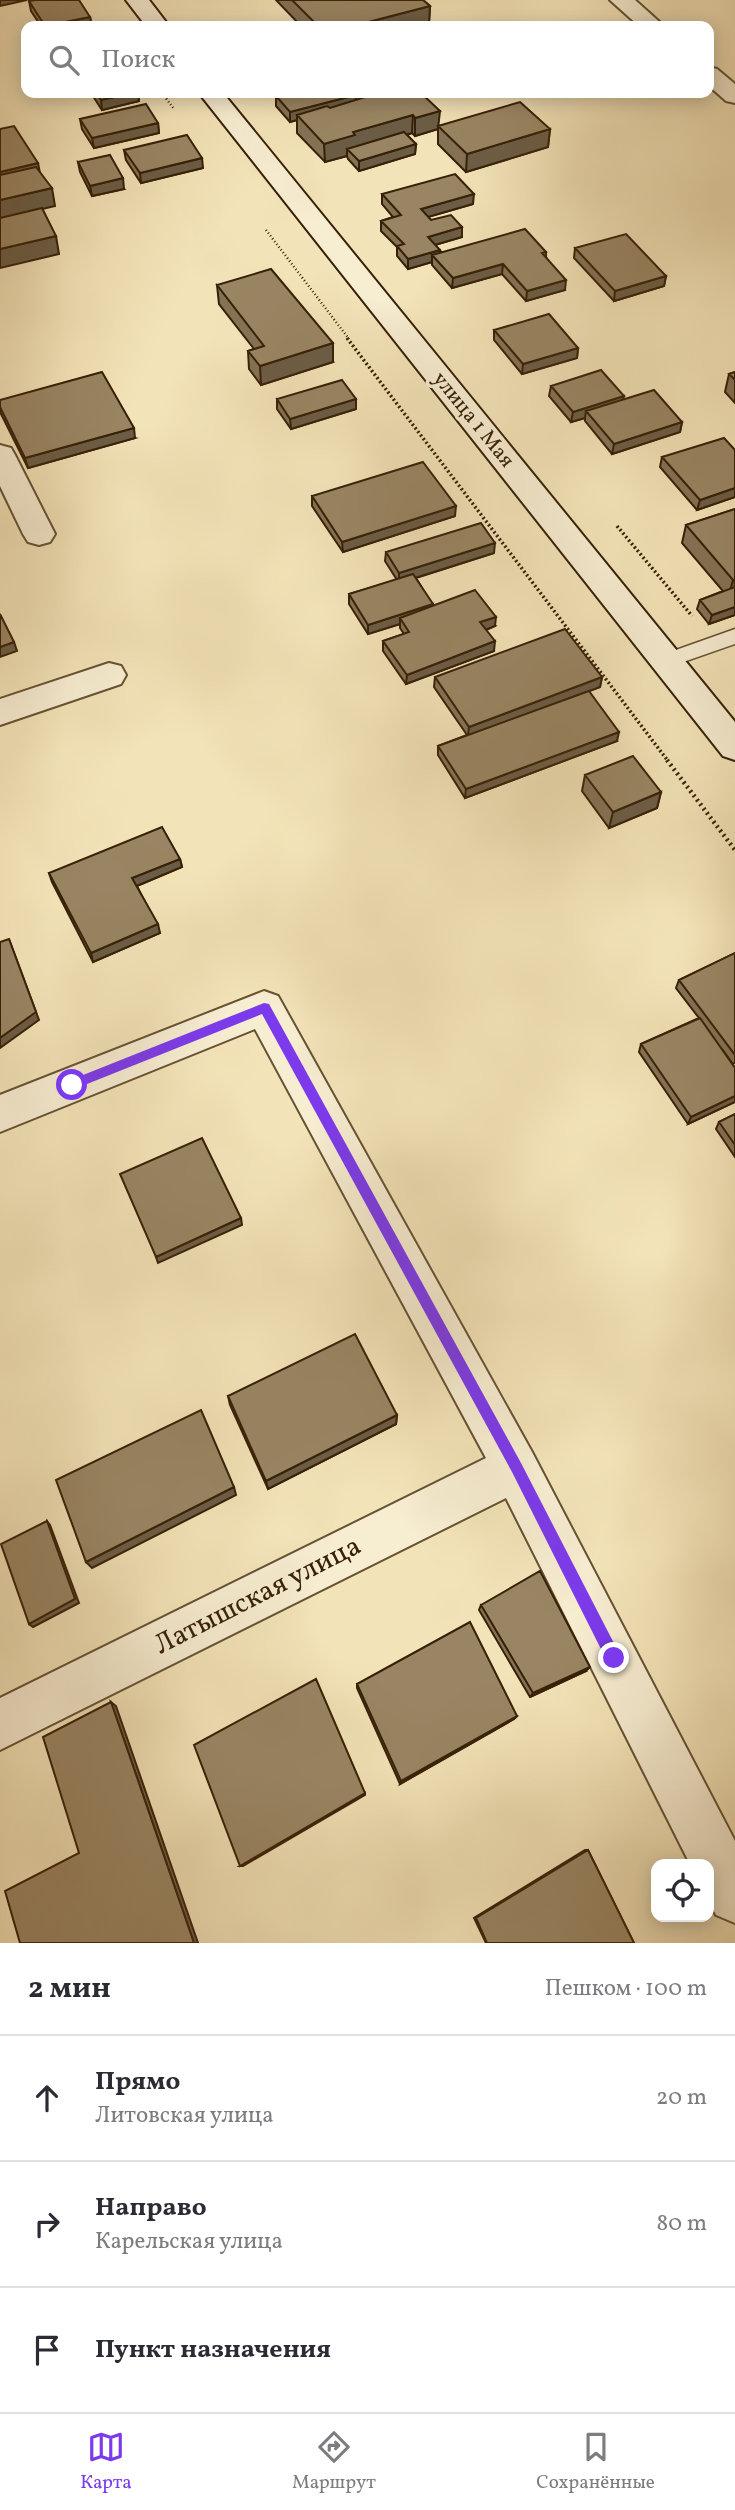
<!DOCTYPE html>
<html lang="ru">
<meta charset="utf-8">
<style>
body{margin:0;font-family:Vollkorn,serif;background:#f2f2f3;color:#2b2b33}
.controls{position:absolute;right:21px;bottom:21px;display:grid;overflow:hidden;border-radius:14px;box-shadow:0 4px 18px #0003}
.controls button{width:63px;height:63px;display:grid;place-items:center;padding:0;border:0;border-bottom:2px solid #e1e1e2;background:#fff;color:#2b2b33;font:35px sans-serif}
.stop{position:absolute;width:21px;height:21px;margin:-16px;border:5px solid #7c3aed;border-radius:50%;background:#fff}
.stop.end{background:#7c3aed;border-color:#fff;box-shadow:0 2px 7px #0008}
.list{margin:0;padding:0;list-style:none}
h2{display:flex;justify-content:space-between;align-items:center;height:91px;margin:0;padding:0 28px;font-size:30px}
h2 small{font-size:23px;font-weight:400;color:#7c7c81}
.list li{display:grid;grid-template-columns:46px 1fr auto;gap:21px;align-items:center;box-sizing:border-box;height:126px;padding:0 28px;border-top:2px solid #e1e1e2}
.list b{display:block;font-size:26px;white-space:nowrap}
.list p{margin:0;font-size:23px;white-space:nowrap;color:#7c7c81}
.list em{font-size:23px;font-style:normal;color:#7c7c81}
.icon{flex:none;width:38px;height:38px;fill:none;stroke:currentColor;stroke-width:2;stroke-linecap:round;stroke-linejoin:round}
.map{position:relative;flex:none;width:735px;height:1943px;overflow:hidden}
.search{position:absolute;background:#fff;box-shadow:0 4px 18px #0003;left:21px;right:21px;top:21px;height:77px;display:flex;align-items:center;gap:18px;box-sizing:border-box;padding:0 24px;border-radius:14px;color:#7c7c81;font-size:26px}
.sheet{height:469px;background:#fff}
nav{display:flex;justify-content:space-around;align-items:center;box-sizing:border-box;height:98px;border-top:2px solid #e1e1e2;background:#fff;font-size:19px;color:#7c7c81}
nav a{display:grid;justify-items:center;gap:4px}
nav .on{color:#7c3aed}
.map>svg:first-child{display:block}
</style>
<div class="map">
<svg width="735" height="1943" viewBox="0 0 735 1943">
<rect width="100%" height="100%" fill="#f3e3b8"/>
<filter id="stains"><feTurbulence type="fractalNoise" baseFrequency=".00286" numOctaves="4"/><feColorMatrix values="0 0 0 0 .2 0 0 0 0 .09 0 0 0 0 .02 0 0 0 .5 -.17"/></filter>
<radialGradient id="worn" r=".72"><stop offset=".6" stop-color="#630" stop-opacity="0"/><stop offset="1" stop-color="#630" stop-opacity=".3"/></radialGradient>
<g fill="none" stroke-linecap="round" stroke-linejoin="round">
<defs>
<path id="service" d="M 735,629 L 735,644 L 666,668 L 659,666 L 656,661 L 659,656 Z"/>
<path id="minor" d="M 0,445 L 11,448 L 15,455 L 55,534 L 50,542 L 39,545 L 28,542 L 23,534 L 0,486 Z
M 109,663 L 121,666 L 126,675 L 121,684 L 0,725 L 0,699 Z
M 264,991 L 278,996 L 532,1452 L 735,1841 L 735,1923 L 716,1915 L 709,1901 L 709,1864 L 690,1864 L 506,1498 L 0,1750 L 0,1698 L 486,1458 L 255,1029 L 0,1132 L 0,1095 Z"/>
<path id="tertiary" d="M 610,0 L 635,0 L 664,26 L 639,26 Z
M 709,67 L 717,69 L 735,84 L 735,103 L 726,101 L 709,86 Z"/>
<path id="secondary" d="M 126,0 L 149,0 L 169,26 L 146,26 Z
M 199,93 L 223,93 L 735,722 L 735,760 L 723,756 Z"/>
</defs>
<!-- service casing -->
<use href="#service" stroke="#665133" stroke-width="3"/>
<!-- minor casing -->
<use href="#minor" stroke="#665133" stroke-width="4"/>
<!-- tertiary casing -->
<use href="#tertiary" stroke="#665133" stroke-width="4"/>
<!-- secondary casing -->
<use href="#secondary" stroke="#372007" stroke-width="4"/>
<!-- path-far2 -->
<path stroke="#372007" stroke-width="2.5" stroke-dasharray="1 2.5" stroke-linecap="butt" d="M 162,93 L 174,109
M 266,230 L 349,339"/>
<!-- path-far1 -->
<path stroke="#372007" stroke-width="3.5" stroke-dasharray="2 2.5" stroke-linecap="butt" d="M 347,338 L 668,761
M 617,526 L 692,616"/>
<!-- path -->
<path stroke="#372007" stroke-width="4.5" stroke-dasharray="2 3.5" stroke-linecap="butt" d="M 667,760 L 735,850"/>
<!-- service -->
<use href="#service" fill="#f7edd1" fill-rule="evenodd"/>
<!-- minor -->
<use href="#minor" fill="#f7edd1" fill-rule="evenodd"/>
<!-- tertiary -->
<use href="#tertiary" fill="#f7edd1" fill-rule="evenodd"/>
<!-- secondary -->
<use href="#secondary" fill="#f7edd1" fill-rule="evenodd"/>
</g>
<!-- wall -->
<path fill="#847255" stroke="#372007" stroke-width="2" d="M 276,0 L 423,0 L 430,6 L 429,24 L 421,26 L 301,26 Z
M 29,1 L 90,17 L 92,26 L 41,26 L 31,11 Z
M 91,93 L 138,93 L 139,101 L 102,110 Z
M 378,93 L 439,126 L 550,129 L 548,147 L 466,172 L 438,144 L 438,129 L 415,136 L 412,133 L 407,135 L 416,144 L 415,154 L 359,171 L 348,159 L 347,156 L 325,162 L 297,133 L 297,120 L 290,122 L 276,106 L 276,96 L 356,100 Z
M 80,119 L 158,123 L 159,133 L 94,148 L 82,129 Z
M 124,150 L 203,168 L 141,183 L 126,160 Z
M 78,162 L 124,189 L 92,196 L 80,172 Z
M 382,194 L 473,204 L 428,217 L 431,220 L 462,227 L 462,237 L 435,245 L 440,252 L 546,252 L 546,257 L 565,290 L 526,301 L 502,274 L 452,288 L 432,265 L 432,262 L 408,269 L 397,256 L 397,247 L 381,231 L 381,221 L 393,217 L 382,204 Z
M 575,248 L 666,276 L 664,286 L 614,301 L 574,258 Z
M 217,285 L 333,362 L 261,385 L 249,369 L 248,351 L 254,349 L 219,304 Z
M 494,330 L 578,348 L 577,358 L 522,374 L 494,340 Z
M 735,372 L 735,403 L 725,392 L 729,374 Z
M 551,386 L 623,400 L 682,422 L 680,432 L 612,454 L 585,421 L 585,418 L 571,422 L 549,396 Z
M 277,399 L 356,409 L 291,429 L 277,409 Z
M 0,400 L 135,438 L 28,468 L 0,412 Z
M 735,450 L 735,497 L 697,510 L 660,467 L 662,457 Z
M 312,496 L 455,516 L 343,552 L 312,506 Z
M 735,509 L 735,615 L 709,624 L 697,609 L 700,600 L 723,591 L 682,543 L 686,525 Z
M 386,552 L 494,553 L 416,578 L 433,606 L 495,626 L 486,630 L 494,651 L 406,684 L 383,651 L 383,641 L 404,634 L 400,628 L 400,624 L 368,634 L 349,604 L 349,594 L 397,580 L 385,561 Z
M 435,677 L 602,677 L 600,687 L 562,701 L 617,741 L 465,798 L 438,755 L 438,746 L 467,735 L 434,687 Z
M 585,775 L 661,792 L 657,808 L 609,828 L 582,791 Z
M 180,859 L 182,867 L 137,886 L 160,933 L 93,962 L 52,882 L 49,873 Z
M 735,953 L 735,1063 L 733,1064 L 722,1049 L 735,1068 L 735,1102 L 688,1124 L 639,1052 L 641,1044 L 699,1018 L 676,988 L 679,980 Z
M 735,1114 L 735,1157 L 716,1129 L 719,1122 Z
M 228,1396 L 397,1415 L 396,1424 L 268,1489 L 230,1405 Z
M 481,1605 L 586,1671 L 530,1697 L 479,1610 Z
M 357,1684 L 517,1716 L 514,1719 L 400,1784 L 357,1688 Z
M 585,1850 L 588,1850 L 634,1943 L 486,1943 L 474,1918 Z"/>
<!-- shaded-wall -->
<path fill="#6b5d45" stroke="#372007" stroke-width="2" d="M 0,0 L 27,0 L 0,6 Z
M 430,6 L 429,24 L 421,26 L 353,26 Z
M 90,17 L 92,26 L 45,26 Z
M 75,93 L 90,93 L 75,96 Z
M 132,93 L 138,93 L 139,101 L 102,110 L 101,100 Z
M 356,95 L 356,105 L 297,115 L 297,120 L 290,122 L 290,112 Z
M 440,111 L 438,129 L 415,136 L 415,118 Z
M 413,115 L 412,133 L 355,150 L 347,149 L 347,156 L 325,162 L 324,144 L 353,132 Z
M 158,123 L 159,133 L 94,148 L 92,138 Z
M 550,129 L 548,147 L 466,172 L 467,154 Z
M 416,144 L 415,154 L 359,171 L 359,161 Z
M 202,158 L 203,168 L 141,183 L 140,173 Z
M 38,163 L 40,173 L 0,183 L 0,172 Z
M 123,178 L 124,189 L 92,196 L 90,186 Z
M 52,188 L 55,206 L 0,219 L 0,200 Z
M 474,194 L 473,204 L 421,219 L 421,209 Z
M 462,227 L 462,237 L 428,247 L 428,237 Z
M 56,236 L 59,254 L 0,268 L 0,249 Z
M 440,250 L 440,260 L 432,255 L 432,262 L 408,269 L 408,259 Z
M 503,264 L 502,274 L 452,288 L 453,278 Z
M 666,276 L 664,286 L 614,301 L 615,291 Z
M 566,280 L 565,290 L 526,301 L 527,291 Z
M 333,343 L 333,362 L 261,385 L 260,366 Z
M 578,348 L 577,358 L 522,374 L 523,364 Z
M 624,396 L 622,406 L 586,411 L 585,418 L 571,422 L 573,412 Z
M 356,399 L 356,409 L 291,429 L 290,419 Z
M 682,422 L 680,432 L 612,454 L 614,444 Z
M 134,428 L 135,438 L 28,468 L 25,458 Z
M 735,488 L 735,497 L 697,510 L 700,500 Z
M 456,506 L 455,516 L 343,552 L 342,542 Z
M 495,543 L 494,553 L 399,583 L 399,573 Z
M 733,580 L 735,580 L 735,596 L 728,598 Z
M 433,604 L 432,613 L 400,618 L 400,624 L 368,634 L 368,625 Z
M 735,607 L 735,615 L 709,624 L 712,615 Z
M 496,617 L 495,626 L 480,632 L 480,622 Z
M 495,641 L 494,651 L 406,684 L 407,675 Z
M 14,642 L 17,651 L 0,657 L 0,647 Z
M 602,677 L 600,687 L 468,736 L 469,727 Z
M 619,732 L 617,741 L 465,798 L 466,789 Z
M 661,792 L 657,808 L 609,828 L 613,812 Z
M 180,859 L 182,867 L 134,887 L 132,878 Z
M 158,924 L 160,933 L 93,962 L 91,953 Z
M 9,939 L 39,1020 L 0,1048 L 0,1038 Z
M 735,1096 L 735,1102 L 688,1124 L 691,1117 Z
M 241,1218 L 242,1225 L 158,1263 L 156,1257 Z
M 397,1415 L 396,1424 L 268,1489 L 266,1481 Z
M 234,1487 L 236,1495 L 92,1568 L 86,1562 Z
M 47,1521 L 50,1525 L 79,1603 L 33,1627 L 29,1624 Z
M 590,1667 L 586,1671 L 530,1697 L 533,1693 Z
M 111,1702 L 116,1706 L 198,1943 L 194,1943 Z
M 517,1716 L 514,1719 L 400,1784 L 401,1781 Z
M 365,1793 L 365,1795 L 243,1866 L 240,1866 Z"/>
<!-- building -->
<path fill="#998563" stroke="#372007" stroke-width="2" d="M 35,0 L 79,0 L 90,17 L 45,26 L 29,1 Z
M 292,0 L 423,0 L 430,6 L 353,26 L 318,26 Z
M 96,93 L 132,93 L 101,100 Z
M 290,93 L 354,93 L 356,95 L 290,112 L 276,96 Z
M 378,93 L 421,93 L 440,111 L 415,118 L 413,115 L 353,132 L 355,135 L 324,144 L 297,115 L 327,106 L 330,108 Z
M 520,102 L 550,129 L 467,154 L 438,126 Z
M 146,104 L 158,123 L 92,138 L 80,119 Z
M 14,126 L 38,163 L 0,172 L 0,129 Z
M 404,132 L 416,144 L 359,161 L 347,149 Z
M 187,135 L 202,158 L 140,173 L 124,150 Z
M 110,155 L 123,178 L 90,186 L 78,162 Z
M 36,167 L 52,188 L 0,200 L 0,175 Z
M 455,174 L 474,194 L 421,209 L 431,220 L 451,215 L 462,227 L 428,237 L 440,250 L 408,259 L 397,246 L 404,244 L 381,221 L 401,215 L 382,194 Z
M 42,208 L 56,236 L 0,249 L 0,218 Z
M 525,229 L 546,252 L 542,253 L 566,280 L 527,291 L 503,264 L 453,278 L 432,255 Z
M 626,234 L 666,276 L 615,291 L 575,248 Z
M 271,269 L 333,343 L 260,366 L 248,351 L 264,346 L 217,285 Z
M 549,314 L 578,348 L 523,364 L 494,330 Z
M 601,370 L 624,396 L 573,412 L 551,386 Z
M 102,372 L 134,428 L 25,458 L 0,407 L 0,400 Z
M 735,372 L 735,380 L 729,374 Z
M 342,380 L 356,399 L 290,419 L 277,399 Z
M 654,390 L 682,422 L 614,444 L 586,411 Z
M 724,438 L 735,450 L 735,488 L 700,500 L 662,457 Z
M 423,462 L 456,506 L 342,542 L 312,496 Z
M 735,509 L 735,580 L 733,580 L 686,525 Z
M 481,523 L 495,543 L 399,573 L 386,552 Z
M 413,574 L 433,604 L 368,625 L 349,594 Z
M 735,587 L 735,607 L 712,615 L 700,600 Z
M 475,590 L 496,617 L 480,622 L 495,641 L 407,675 L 383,641 L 409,632 L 400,618 Z
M 0,614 L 14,642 L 0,647 Z
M 565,629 L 602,677 L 469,727 L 435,677 Z
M 589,691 L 619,732 L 466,789 L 438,746 Z
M 633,756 L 661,792 L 613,812 L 585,775 Z
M 162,827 L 180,859 L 132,878 L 158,924 L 91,953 L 49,873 Z
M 9,939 L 36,1012 L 0,1038 L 0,942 Z
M 735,953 L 735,1055 L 679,980 Z
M 700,1018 L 735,1068 L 735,1096 L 691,1117 L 641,1044 Z
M 735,1114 L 735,1145 L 719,1122 Z
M 202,1138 L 241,1218 L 156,1257 L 120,1174 Z
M 355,1334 L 397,1415 L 266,1481 L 228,1396 Z
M 201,1410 L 234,1487 L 86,1562 L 56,1480 Z
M 47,1521 L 75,1599 L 29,1624 L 1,1544 Z
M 540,1571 L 590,1667 L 533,1693 L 481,1605 Z
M 470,1622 L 517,1716 L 401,1781 L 357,1684 Z
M 316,1679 L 365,1793 L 240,1866 L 194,1745 Z
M 111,1702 L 194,1943 L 20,1943 L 5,1891 L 79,1853 L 43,1737 Z
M 588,1850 L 634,1943 L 487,1943 L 476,1918 Z"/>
<!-- route -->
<path fill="#7c3aed" d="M 264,1003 L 269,1004 L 521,1463 L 619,1653 L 621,1658 L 619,1663 L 614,1665 L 608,1663 L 512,1472 L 262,1014 L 72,1090 L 66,1085 L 68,1081 Z"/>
<g text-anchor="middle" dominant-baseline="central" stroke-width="7" stroke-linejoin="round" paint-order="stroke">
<!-- far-street labels -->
<g font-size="21" fill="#372007" stroke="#f7edd1">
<text transform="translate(473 420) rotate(51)">улица 1 Мая</text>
</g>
<!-- near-street labels -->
<g font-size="28" fill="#372007" stroke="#f7edd1">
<text transform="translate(258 1596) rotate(-27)">Латышская улица</text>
</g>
</g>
<rect width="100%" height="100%" filter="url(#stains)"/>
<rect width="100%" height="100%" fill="url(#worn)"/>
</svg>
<div class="controls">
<button><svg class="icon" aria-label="locate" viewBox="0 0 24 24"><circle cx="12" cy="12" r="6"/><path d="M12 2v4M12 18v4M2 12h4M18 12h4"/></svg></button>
</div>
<div class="stop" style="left:72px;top:1085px"></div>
<div class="stop end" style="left:614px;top:1658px"></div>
<div class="search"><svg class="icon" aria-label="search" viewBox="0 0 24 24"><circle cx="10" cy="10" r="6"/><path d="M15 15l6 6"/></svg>Поиск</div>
</div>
<section class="sheet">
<h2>2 мин<small>Пешком · 100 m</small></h2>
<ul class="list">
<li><svg class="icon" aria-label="ahead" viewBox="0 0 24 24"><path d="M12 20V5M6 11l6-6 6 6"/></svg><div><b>Прямо</b><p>Литовская улица</p></div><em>20 m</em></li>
<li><svg class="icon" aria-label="right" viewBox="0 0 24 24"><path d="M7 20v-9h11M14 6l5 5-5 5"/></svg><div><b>Направо</b><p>Карельская улица</p></div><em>80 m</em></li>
<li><svg class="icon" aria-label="arrive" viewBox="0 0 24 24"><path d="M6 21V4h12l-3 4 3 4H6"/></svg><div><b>Пункт назначения</b></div></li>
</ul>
</section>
<nav>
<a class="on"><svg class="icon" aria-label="map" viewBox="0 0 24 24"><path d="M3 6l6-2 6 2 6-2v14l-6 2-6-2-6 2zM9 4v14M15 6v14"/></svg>Карта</a>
<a><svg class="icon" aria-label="directions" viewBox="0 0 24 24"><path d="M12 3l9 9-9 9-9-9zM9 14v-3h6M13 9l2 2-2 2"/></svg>Маршрут</a>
<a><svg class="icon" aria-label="saved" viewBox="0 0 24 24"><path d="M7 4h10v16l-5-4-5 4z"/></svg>Сохранённые</a>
</nav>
